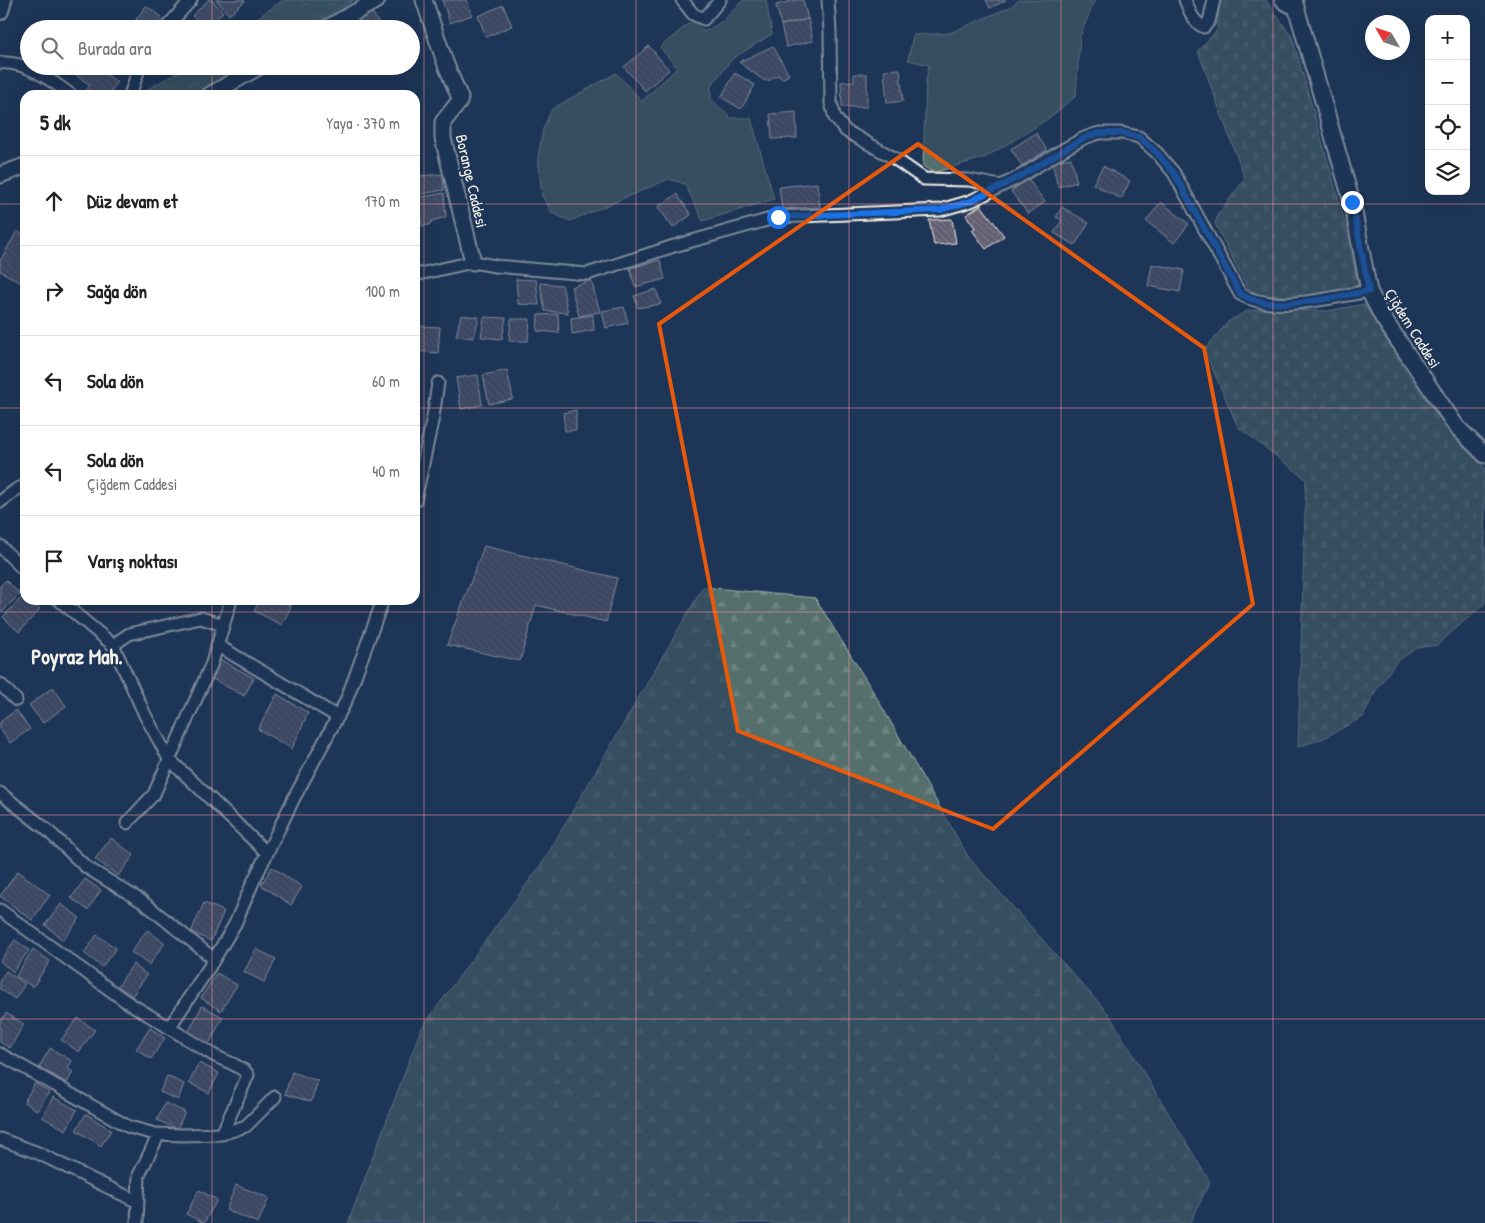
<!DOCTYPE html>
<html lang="tr">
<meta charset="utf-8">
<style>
body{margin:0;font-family:"Patrick Hand",sans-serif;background:#f6f6f6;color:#222}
.controls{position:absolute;right:15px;top:15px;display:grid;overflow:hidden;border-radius:10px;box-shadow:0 5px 20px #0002}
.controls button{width:45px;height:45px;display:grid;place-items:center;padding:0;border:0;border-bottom:1px solid #e0e0e0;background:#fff;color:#222;font:25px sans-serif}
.compass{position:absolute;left:1365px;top:15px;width:45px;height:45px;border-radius:50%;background:#fff;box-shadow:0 5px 20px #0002;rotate:309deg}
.stop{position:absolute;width:15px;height:15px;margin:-11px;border:4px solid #1a73e8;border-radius:50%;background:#fff}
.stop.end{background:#1a73e8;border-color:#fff;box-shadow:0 1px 5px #0008}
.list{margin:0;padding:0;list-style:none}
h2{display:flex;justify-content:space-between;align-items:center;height:65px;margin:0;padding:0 20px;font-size:21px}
h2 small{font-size:16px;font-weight:400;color:#767676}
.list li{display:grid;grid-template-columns:32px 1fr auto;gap:15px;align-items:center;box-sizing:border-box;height:90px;padding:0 20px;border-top:1px solid #e0e0e0}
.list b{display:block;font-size:19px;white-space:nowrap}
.list p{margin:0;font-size:16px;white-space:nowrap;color:#767676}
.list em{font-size:16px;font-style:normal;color:#767676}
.icon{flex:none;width:28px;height:28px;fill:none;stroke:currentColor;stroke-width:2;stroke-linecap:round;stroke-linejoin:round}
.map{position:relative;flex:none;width:1485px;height:1223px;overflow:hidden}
.search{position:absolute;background:#fff;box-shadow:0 5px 20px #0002;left:20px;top:20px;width:400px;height:55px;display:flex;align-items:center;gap:12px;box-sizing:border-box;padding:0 18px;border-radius:28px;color:#767676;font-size:19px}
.panel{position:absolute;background:#fff;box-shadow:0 5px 20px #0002;left:20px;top:90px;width:400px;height:515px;border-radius:15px}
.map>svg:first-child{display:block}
</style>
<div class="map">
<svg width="1485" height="1223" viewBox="0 0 1485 1223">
<defs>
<pattern id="forest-firs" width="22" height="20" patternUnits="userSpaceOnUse" patternTransform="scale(1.25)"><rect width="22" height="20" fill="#556f6c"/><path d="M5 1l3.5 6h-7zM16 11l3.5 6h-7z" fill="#6e8481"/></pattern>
<pattern id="cemetery-stones" width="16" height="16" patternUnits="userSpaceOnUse" patternTransform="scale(1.25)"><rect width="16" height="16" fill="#556f6c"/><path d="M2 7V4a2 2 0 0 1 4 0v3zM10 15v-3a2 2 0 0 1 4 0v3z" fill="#6e8481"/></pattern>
<pattern id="park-crowns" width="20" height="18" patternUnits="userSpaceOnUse" patternTransform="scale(1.25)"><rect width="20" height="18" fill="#556f6c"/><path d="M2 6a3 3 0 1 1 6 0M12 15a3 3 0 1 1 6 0" fill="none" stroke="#6e8481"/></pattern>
<pattern id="building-back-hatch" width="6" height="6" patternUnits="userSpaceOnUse" patternTransform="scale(1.25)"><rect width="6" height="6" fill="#635f71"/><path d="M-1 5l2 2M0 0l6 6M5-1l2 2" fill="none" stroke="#7a7685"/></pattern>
</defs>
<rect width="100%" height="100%" fill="#1d3557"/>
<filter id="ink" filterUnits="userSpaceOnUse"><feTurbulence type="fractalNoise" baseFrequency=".02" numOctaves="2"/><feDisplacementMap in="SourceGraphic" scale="10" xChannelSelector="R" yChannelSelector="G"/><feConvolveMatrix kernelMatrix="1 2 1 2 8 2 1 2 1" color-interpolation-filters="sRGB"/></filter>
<g filter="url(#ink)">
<!-- green -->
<path fill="#556f6c" stroke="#a4b0aa" d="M 743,0 L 766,0 L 772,34 L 732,59 L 711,86 L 711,99 L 731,118 L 751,118 L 774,199 L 703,221 L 685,184 L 669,179 L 570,221 L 552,213 L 542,196 L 538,157 L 543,129 L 552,109 L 616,73 L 642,101 L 677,68 L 660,47 L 693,20 L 704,32 L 723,21 Z
M 1019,0 L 1095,0 L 1080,36 L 1076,96 L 1045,121 L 986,157 L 933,173 L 923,166 L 926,80 L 929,65 L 908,60 L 913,35 L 950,33 L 1010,7 Z"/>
<!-- forest -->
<path fill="url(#forest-firs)" stroke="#a4b0aa" d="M 703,587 L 815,598 L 871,688 L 969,858 L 1108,1013 L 1210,1182 L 1190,1223 L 348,1223 L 421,1029 L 543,862 Z"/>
<!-- cemetery -->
<path fill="url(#cemetery-stones)" stroke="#a4b0aa" d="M 1220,0 L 1266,0 L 1292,37 L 1342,211 L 1358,285 L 1311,297 L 1260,295 L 1248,289 L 1215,224 L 1218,214 L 1245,179 L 1198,51 L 1217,30 Z
M 1364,304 L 1407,373 L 1447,429 L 1485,468 L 1485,603 L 1437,645 L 1417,648 L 1396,662 L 1376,690 L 1363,717 L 1324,738 L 1298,747 L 1306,479 L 1238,427 L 1204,350 L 1229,321 L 1247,311 L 1269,309 L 1328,311 Z"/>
<!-- park -->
<path fill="url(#park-crowns)" stroke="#a4b0aa" d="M 283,0 L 354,0 L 304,29 L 242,29 Z
M 189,66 L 243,66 L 197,95 L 141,95 L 148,89 Z"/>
<!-- building -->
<path fill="url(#building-back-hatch)" stroke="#f4f1e8" d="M 208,0 L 212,0 L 223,12 L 205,29 L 192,16 Z
M 216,0 L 244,0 L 245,1 L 229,15 Z
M 442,0 L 467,0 L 472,15 L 450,23 Z
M 796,0 L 803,0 L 808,19 L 781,25 L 776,5 Z
M 986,0 L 1006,0 L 990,8 Z
M 503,5 L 512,26 L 486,37 L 478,16 Z
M 146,6 L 162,17 L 154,29 L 137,29 L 132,25 Z
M 369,7 L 382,29 L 357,29 L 351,18 Z
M 808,19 L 813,41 L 786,47 L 781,25 Z
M 649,46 L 669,70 L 645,91 L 624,67 Z
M 773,46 L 789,75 L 782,79 L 778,75 L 768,81 L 763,80 L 739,62 Z
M 83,66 L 94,66 L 117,82 L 109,95 L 92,95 L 86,91 L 90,85 L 77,76 Z
M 900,69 L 903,101 L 887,103 L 884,70 Z
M 735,73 L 755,85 L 741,109 L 721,97 Z
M 854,74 L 867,74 L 867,107 L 842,107 L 841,82 L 854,81 Z
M 796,112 L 797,138 L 772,139 L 770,114 Z
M 1036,133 L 1047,150 L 1022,166 L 1011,149 Z
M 1071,158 L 1077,182 L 1058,187 L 1052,162 Z
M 1103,166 L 1130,181 L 1121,199 L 1093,184 Z
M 443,174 L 444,190 L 415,195 L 418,176 Z
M 1028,179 L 1045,202 L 1028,214 L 1011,191 Z
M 817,183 L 820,207 L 782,209 L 779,187 Z
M 444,193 L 446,217 L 432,221 L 429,225 L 422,226 L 417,198 Z
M 677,194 L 691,215 L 673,228 L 658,207 Z
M 1161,202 L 1189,224 L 1174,243 L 1146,221 Z
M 981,205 L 1004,236 L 986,249 L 972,230 L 975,228 L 966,215 Z
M 1062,207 L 1089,223 L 1075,245 L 1054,233 L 1062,220 L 1056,217 Z
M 952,219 L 956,243 L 934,245 L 929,220 Z
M 17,231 L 25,236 L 25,285 L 0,271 L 0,261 Z
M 660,260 L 665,279 L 635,287 L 630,268 Z
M 1152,264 L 1184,270 L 1180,292 L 1148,286 Z
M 516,279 L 536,280 L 539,305 L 518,304 Z
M 591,280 L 600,312 L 579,316 L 571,287 Z
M 540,283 L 562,285 L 568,313 L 545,311 Z
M 656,289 L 661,304 L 638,308 L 634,296 Z
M 624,307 L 628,323 L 606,328 L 602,311 Z
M 558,314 L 559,333 L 537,331 L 538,315 Z
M 461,315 L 479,317 L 474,338 L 456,336 Z
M 593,315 L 594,330 L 572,334 L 571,318 Z
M 484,317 L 506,318 L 502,339 L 481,337 Z
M 511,319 L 530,319 L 528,341 L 509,341 Z
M 419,326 L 440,327 L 438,353 L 417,351 Z
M 507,370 L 513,399 L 489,404 L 483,375 Z
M 478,375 L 482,405 L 461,409 L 456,378 Z
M 576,410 L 576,430 L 565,431 L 563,413 Z
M 484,546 L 617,578 L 606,622 L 536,605 L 520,661 L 447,645 Z
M 6,580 L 20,594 L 2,612 L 0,610 L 0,586 Z
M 24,595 L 25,600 L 29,600 L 40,609 L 19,632 L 3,617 Z
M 260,600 L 280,600 L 291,606 L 282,625 L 254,611 Z
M 221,660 L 254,678 L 244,696 L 211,678 Z
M 53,687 L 66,706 L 43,723 L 29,705 Z
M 277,694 L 308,713 L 292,749 L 258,729 Z
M 16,710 L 30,729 L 10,743 L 0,729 L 0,722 Z
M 111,838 L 134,855 L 118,876 L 95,859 Z
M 272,867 L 302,887 L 291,905 L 261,885 Z
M 18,871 L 50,895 L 32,920 L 0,896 Z
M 85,879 L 101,890 L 88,910 L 71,898 Z
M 204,903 L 224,911 L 211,941 L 191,932 Z
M 61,904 L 80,918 L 63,940 L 45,925 Z
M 147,930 L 165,943 L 149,965 L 131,952 Z
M 97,935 L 116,948 L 102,967 L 84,953 Z
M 15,940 L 29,950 L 13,972 L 0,961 Z
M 33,949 L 50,961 L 33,987 L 16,976 Z
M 256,949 L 276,959 L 264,982 L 244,972 Z
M 133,964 L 147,975 L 132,996 L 118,986 Z
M 6,971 L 25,984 L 15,999 L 0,989 L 0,980 Z
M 217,973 L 237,985 L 221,1011 L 201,998 Z
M 202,1006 L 223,1017 L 209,1044 L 188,1033 Z
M 6,1013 L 24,1024 L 10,1048 L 0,1042 L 0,1022 Z
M 78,1018 L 95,1030 L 79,1052 L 61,1040 Z
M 150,1028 L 165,1038 L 151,1059 L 136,1049 Z
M 50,1048 L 72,1061 L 68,1069 L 73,1072 L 67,1083 L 39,1067 Z
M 199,1063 L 219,1073 L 209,1093 L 189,1083 Z
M 292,1072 L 318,1081 L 311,1102 L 285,1094 Z
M 167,1076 L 184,1084 L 178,1100 L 160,1092 Z
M 35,1083 L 49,1092 L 38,1111 L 24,1102 Z
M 53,1097 L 77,1110 L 66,1130 L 42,1117 Z
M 165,1103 L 185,1112 L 177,1129 L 157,1120 Z
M 86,1114 L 111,1130 L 101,1146 L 76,1130 Z
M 236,1185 L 269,1198 L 258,1223 L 226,1210 Z
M 199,1190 L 217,1200 L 204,1223 L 186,1214 Z"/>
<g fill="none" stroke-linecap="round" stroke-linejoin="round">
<defs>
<path id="minor" d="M 682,0 L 693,14 L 704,19 L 720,0
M 828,0 L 830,31 L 831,103 L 835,118 L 846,131 L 894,158 L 924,179 L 969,180 L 1001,186
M 1185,0 C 1189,9 1193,23 1204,27 L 1209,21 L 1214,0
M 1281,0 L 1284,4 L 1296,9
M 165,29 L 191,0
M 0,63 C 26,61 51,80 71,95
M 130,95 L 140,66
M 415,275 L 473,262 L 495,266 L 587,274 L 674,246 L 778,217 L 940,210 L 971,201 L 1019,177 L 1066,148 L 1084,138 L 1099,133 L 1121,133 L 1139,137 L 1157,153 L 1174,173 L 1240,294 C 1272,314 1334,297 1369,291
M 415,501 L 433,417 L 438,383
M 0,502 L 17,489 L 25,486
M 0,546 L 25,571
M 59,600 L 113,645 L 145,715 L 169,759 L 267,853
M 113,645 L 129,634 L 201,618 L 223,625
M 217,645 L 338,717
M 0,684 L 16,700
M 0,793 L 46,829 L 86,867 L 143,902 L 214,959
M 127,823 L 154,794 L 212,663 L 231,600
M 0,910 L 124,1000 L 215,1056 L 233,1064 L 245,1071 L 248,1075 L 222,1134
M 169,1028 L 210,966 L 235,924 L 253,882 L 293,800 L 346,701 L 383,600
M 0,1054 L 129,1127 L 155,1134 L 183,1135 L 222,1134 L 246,1126 L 275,1097
M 0,1139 L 38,1153 L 138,1202
M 137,1223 L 139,1175 L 159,1134"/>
<path id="tertiary" d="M 424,0 L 446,65 L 460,98 L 459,102 L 443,122 L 443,138 L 473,262
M 1294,0 L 1352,202 L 1369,291 L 1383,318 L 1456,426 L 1485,455
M 325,29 L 377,0
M 210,95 L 260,66
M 0,175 L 25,166"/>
<path id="secondary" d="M 0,11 L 3,0"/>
</defs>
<!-- minor casing -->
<use href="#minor" stroke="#f4f1e8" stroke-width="15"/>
<!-- tertiary casing -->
<use href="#tertiary" stroke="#f4f1e8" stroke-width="19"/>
<!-- secondary casing -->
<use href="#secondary" stroke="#f4f1e8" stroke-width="20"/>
<!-- minor -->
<use href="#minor" stroke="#1d3557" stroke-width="11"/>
<!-- tertiary -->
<use href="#tertiary" stroke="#1d3557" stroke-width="15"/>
<!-- secondary -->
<use href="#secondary" stroke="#1d3557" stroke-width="16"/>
</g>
</g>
<g fill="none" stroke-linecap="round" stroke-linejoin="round" filter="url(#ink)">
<!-- route -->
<path stroke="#1a73e8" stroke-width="6" d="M 778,217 L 940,210 L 971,201 L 1019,177 L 1084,138 L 1099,133 L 1121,133 L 1139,137 L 1157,153 L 1174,173 L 1240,294 C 1272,314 1333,297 1369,291 L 1352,202"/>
</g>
<!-- marked area -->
<path d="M0 0H1485V1223H0ZM 918,144 L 1204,348 L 1253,604 L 993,829 L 738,731 L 659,324 Z" fill="#1d3557" fill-opacity=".55" fill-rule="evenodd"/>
<path fill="none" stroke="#e8590c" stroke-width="4" stroke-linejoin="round" d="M 918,144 L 1204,348 L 1253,604 L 993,829 L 738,731 L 659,324 Z"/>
<!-- grid -->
<path fill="none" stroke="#ff9aa2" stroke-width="1" stroke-opacity="0.55" d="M 212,0 L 212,29M 424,0 L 424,1223M 636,0 L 636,1223M 849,0 L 849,1223M 1061,0 L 1061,1223M 1273,0 L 1273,1223M 212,66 L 212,95M 0,204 L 25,204M 415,204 L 1485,204M 0,408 L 25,408M 415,408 L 1485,408M 212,600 L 212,1223M 0,612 L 1485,612M 0,815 L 1485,815M 0,1019 L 1485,1019"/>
<g text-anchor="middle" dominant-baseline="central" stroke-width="4.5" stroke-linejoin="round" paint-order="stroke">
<!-- street labels -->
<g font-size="16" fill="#f4f1e8" stroke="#1d3557">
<text transform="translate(472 181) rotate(77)">Borange Caddesi</text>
<text transform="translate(1413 328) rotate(58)">Çiğdem Caddesi</text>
</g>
<!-- district labels -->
<g font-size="21" font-weight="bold" fill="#f4f1e8" stroke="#1d3557">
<text x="77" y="656">Poyraz Mah.</text>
</g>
</g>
</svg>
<div class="controls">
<button>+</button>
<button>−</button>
<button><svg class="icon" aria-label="locate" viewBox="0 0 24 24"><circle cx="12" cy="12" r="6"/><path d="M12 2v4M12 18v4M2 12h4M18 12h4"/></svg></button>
<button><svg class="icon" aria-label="layers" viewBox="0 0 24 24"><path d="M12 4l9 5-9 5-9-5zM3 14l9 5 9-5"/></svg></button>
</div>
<svg class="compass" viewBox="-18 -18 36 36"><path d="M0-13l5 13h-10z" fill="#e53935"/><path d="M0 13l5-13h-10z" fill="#767676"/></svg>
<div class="stop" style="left:778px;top:217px"></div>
<div class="stop end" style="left:1352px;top:202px"></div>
<div class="search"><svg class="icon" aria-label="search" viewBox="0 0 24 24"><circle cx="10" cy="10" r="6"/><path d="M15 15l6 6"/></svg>Burada ara</div>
<section class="panel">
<h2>5 dk<small>Yaya · 370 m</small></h2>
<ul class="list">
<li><svg class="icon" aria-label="ahead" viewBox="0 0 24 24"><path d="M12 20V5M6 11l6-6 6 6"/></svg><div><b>Düz devam et</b></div><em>170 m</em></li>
<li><svg class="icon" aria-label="right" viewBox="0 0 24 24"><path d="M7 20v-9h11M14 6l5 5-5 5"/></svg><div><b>Sağa dön</b></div><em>100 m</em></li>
<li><svg class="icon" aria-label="left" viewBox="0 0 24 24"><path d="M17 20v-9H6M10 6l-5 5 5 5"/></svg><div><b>Sola dön</b></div><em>60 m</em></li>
<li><svg class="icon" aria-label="left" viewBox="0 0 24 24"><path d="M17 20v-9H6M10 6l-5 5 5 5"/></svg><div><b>Sola dön</b><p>Çiğdem Caddesi</p></div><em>40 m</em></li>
<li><svg class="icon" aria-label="arrive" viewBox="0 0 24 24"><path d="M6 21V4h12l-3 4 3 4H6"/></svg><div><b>Varış noktası</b></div></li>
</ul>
</section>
</div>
